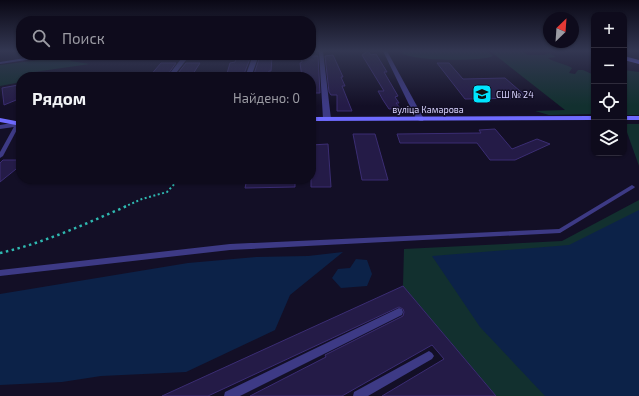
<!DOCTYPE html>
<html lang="ru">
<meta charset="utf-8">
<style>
body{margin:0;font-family:"Exo 2",sans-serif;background:#171425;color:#f1f3f6}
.controls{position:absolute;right:12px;top:12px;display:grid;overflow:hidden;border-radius:8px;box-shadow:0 1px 3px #0004}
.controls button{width:36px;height:36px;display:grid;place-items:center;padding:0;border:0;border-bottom:1px solid #2e2b3b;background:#0e0b1c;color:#f1f3f6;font:20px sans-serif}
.compass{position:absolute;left:543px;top:12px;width:36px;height:36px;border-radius:50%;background:#0e0b1c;box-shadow:0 1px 3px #0004;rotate:25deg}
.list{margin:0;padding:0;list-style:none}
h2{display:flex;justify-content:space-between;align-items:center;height:52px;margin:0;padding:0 16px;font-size:17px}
h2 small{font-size:13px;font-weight:400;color:#9b9ba3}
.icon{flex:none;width:22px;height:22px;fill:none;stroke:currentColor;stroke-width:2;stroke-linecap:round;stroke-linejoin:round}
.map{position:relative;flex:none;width:639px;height:396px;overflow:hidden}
.search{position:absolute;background:#0e0b1c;box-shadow:0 1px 3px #0004;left:16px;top:16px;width:300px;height:44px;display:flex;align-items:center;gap:10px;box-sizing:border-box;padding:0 14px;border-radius:16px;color:#9b9ba3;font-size:15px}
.panel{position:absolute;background:#0e0b1c;box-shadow:0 1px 3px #0004;left:16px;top:72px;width:300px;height:112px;border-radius:16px}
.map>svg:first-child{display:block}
</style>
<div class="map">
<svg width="639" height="396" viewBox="0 0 639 396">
<rect width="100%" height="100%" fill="#130f26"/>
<!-- green -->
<path fill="#12302f" d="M 404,51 L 486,51 L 493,56 C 482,62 411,61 402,53 Z
M 490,51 L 522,51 L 528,55 L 544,55 L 549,53 L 556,57 L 548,58 C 556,63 563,63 572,68 L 569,73 L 575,74 L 578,70 L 583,70 L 594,75 L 594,114 L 549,115 L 535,111 L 565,110 Z
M 37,55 L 78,55 L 70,61 L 90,64 L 34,72 L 39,77 L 21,77 L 21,82 L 0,86 L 0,65 L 40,60 L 41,56 L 32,56 Z
M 624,70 L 639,72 L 639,115 L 624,115 Z
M 624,124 L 639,124 L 639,166 Z
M 639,200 L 639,396 L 496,396 L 403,286 L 404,249 L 562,241 Z"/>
<!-- water -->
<path fill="#0c2248" d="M 639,210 L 639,396 L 545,396 L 480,327 L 432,256 L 569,245 Z
M 343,252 L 290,295 L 275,330 L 186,372 L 101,376 L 62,382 L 0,385 L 0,294 L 188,263 L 256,257 L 308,256 Z
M 356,259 L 367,260 L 372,274 L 367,286 L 341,288 L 332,278 L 338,269 L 350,268 Z"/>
<!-- building -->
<path fill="#241b47" stroke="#3b2d73" d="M 368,51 L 371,55 L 376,54 L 387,72 L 384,72 L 398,96 L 395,97 L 399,103 L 396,103 L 400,108 L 389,109 L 383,100 L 378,91 L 384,91 L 362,55 Z
M 333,55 L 343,77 L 341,77 L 345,86 L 342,86 L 352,111 L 337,111 L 337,95 L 331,95 L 329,92 L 325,56 Z
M 251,56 L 244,74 L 238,74 L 237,77 L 226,77 L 230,63 L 235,62 L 237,57 Z
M 260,56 L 272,56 L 271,71 L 269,71 L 268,77 L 256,77 L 256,74 L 254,74 Z
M 301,56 L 318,56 L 320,93 L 311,93 L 311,77 L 302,77 L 300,63 L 302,62 Z
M 161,63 L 176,63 L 166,77 L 149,77 Z
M 186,63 L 200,63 L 191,77 L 175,77 Z
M 437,63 L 449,63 L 463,79 L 505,78 L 528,98 L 465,99 Z
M 18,85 L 21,98 L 4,105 L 2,88 Z
M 495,129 L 512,149 L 537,139 L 550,144 L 515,160 L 490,160 L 477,143 L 400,143 L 397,134 L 481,133 L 479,130 Z
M 353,134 L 375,134 L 388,180 L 362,180 Z
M 328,144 L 331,187 L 311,187 L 311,145 Z
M 3,160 L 21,160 L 21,165 L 0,182 L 0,163 Z
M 247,179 L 295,179 L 295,187 L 245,188 Z
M 403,286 L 496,396 L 382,396 L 444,359 L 432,345 L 342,396 L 250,396 L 326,357 L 325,355 L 403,316 L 404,312 L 403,309 L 399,307 L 208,396 L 162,396 Z"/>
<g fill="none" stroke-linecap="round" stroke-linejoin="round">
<!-- path-far1 -->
<path stroke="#2fb8b0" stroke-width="2" stroke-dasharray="2 2.5" stroke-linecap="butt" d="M 124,207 L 142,199 L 167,192 L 179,179"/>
<!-- path -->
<path stroke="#2fb8b0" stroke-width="2.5" stroke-dasharray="2.5 3.5" stroke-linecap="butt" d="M 0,253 C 44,243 85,224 127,206"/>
<!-- lane -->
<path fill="#3d3a85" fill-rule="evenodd" d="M 38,56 L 39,58 L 0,64 L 0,62 Z
M 16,123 L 20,123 L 20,124 L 3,156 L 0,158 L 0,152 Z
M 632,185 L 635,187 L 634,188 L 560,233 L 230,250 L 0,276 L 0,270 L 230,244 L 559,229 Z
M 399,308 L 402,309 L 403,312 L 402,315 L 240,396 L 224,396 L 225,392 Z
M 429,351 L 432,353 L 434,356 L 432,359 L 368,396 L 353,396 L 354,392 Z"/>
<!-- street -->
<path fill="#3d3a85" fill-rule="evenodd" d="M 319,51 L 323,51 L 331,119 L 327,121 L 323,119 Z
M 383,51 L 387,51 L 424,119 L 423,121 L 420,121 L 416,119 Z
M 184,55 L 190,55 L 173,77 L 167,77 Z
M 253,55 L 259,55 L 251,77 L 245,77 Z
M 18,122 L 21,123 L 21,126 L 0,129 L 0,125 Z"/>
<!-- secondary -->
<path fill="#6f6bff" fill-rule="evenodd" d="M 624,56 L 639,60 L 639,64 L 624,60 Z
M 594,116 L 594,120 L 311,121 L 311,117 Z
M 624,116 L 639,116 L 639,120 L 624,120 Z
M 0,118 L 21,122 L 21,126 L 0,122 Z"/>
</g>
<!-- sky -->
<linearGradient id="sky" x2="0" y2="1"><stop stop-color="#0a0815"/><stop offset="0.48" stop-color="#333752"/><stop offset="1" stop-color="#333752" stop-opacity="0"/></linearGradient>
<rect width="639" height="106" fill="url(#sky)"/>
<!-- icons -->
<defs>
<symbol id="school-square" viewBox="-11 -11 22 22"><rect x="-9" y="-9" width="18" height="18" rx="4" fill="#00e5ff" stroke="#130f26"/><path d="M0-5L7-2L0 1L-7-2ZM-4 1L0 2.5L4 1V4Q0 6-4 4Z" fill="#111"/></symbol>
</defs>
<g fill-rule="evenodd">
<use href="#school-square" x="471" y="83" width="22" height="22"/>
</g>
<g text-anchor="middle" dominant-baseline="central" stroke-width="3" stroke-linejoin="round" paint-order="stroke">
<!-- far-poi labels -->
<g font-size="9" fill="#d9d4ff" stroke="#130f26" text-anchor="start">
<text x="496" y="94">СШ № 24</text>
</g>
<!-- far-street labels -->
<g font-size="9" fill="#d9d4ff" stroke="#130f26">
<text x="428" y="109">вуліца Камарова</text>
</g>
</g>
</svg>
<div class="controls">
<button>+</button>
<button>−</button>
<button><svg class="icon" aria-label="locate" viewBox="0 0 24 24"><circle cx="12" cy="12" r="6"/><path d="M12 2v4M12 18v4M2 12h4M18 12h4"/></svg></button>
<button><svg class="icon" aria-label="layers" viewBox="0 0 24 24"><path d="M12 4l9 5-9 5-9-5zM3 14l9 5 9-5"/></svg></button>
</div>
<svg class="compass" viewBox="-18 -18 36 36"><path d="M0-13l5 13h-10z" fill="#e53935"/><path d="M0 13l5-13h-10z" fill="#9b9ba3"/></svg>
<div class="search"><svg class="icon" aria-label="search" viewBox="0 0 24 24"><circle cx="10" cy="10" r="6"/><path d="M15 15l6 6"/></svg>Поиск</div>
<section class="panel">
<h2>Рядом<small>Найдено: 0</small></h2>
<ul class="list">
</ul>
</section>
</div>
